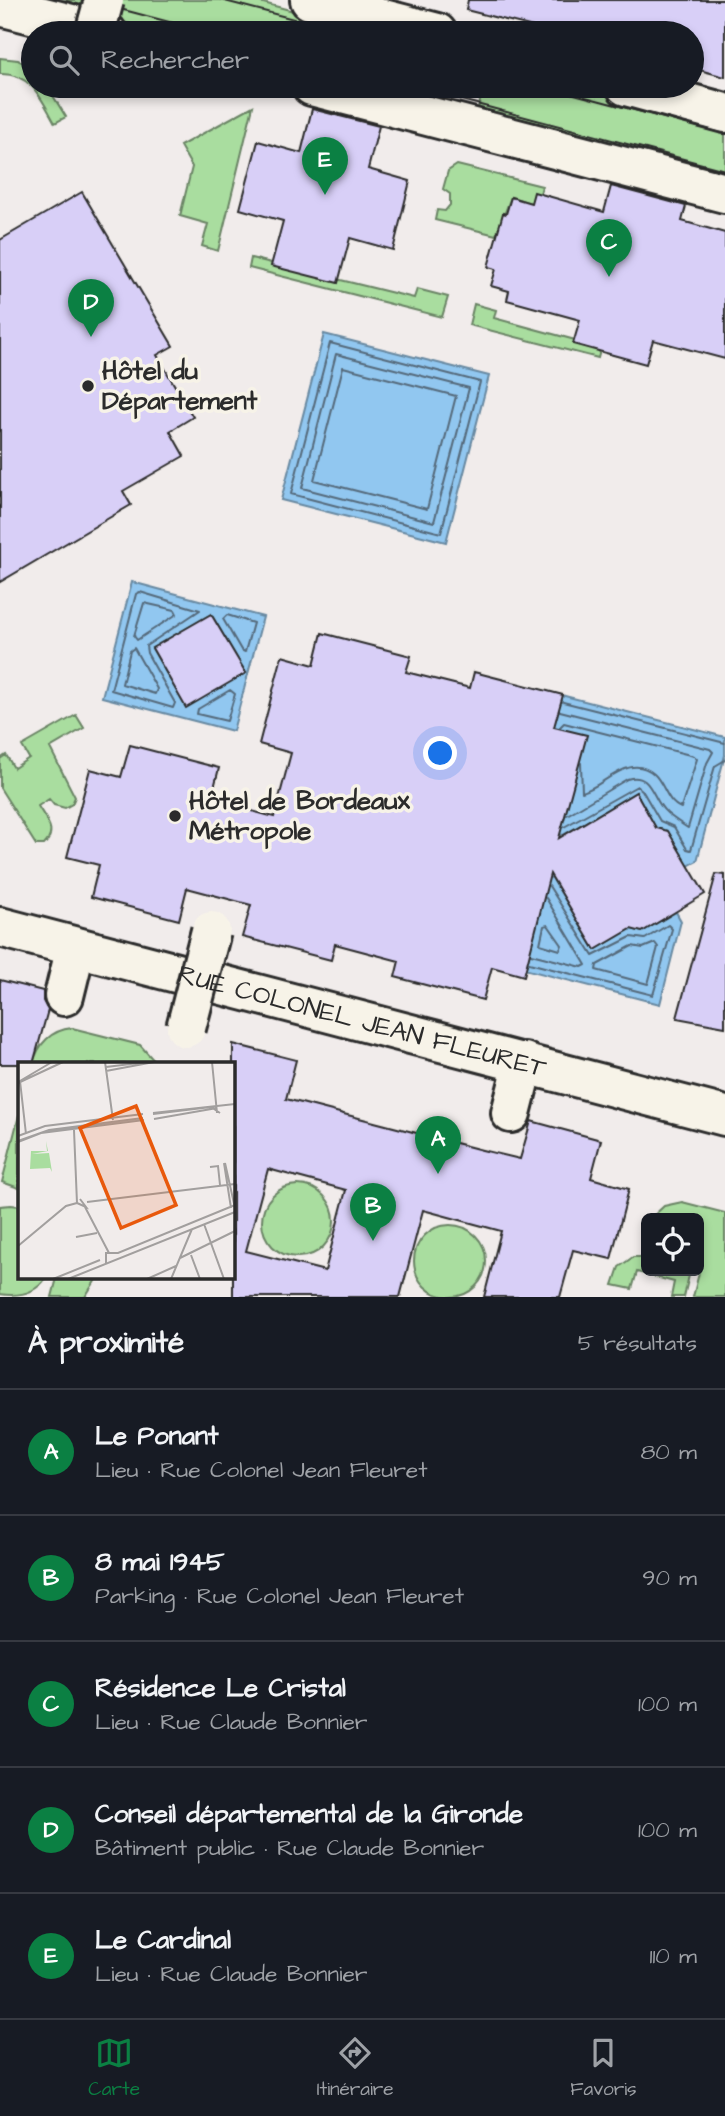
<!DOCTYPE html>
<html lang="fr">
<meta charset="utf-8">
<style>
body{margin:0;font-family:"Architects Daughter",sans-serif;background:#242831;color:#f1f3f6}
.controls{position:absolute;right:21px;bottom:21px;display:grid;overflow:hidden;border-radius:10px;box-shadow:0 4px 10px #0003}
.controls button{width:63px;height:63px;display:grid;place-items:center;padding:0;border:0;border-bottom:2px solid #363941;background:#171b24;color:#f1f3f6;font:35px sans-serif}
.you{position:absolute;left:441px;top:754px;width:24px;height:24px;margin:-18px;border:5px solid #fff;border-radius:50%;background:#1a73e8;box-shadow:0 0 0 10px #1a73e833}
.badge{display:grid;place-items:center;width:46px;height:46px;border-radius:50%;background:#0b8043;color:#fff;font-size:23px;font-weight:700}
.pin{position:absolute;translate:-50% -58px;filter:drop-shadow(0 2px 4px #0008)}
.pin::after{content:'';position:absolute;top:37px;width:24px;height:21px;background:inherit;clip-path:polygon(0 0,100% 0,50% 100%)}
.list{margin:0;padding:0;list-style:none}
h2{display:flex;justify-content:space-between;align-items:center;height:91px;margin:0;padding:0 28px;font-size:30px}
h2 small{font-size:23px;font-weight:400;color:#9ea1a6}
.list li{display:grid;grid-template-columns:46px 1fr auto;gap:21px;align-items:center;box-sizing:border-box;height:126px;padding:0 28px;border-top:2px solid #363941}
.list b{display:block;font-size:26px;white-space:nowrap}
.list p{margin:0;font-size:23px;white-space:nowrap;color:#9ea1a6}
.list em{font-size:23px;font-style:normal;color:#9ea1a6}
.icon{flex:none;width:38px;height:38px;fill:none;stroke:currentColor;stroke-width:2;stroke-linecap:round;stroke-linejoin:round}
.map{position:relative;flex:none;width:725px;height:1297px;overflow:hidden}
.search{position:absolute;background:#171b24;box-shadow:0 4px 10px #0003;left:21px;right:21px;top:21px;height:77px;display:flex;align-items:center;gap:18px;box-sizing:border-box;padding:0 24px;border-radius:38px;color:#9ea1a6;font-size:26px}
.sheet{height:721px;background:#171b24}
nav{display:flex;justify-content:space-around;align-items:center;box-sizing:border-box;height:98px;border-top:2px solid #363941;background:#171b24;font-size:19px;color:#9ea1a6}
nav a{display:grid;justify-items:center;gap:4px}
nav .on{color:#0b8043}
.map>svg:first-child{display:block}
</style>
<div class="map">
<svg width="725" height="1297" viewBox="0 0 725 1297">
<rect width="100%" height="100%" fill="#f1eceb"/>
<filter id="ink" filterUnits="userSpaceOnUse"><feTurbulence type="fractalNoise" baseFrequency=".0143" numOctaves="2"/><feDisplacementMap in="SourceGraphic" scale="14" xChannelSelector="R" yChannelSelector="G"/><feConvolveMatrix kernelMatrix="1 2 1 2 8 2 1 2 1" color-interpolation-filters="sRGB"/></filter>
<g filter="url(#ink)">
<!-- green -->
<path fill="#a9dd9f" stroke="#6a8465" stroke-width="2" d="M 36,0 L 252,0 L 316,17 L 311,33 L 167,33 Z
M 0,58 L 18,60 L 33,68 L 33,86 L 47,86 L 66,117 L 55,123 C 41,98 31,73 0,74 Z
M 484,86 L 573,86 L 725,126 L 725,177 L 477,112 Z
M 253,106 L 218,251 L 202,246 L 208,224 L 180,216 L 192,167 L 180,146 Z
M 457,165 L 542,186 L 540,194 L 531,203 L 511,197 L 496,235 L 435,220 L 437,210 L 445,211 L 450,205 L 450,194 L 443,189 L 448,171 Z
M 251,258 L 414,298 L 417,289 L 448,297 L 442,317 L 249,268 Z
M 474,304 L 496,310 L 494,318 L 601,347 L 598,358 L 469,325 Z
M 76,715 L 84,728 L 50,748 L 75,797 L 72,804 L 65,808 L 54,805 L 49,799 L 38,806 C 46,820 58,831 44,845 L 36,845 L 0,788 L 0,759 L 6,755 L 14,768 L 29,758 L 22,746 Z
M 72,1028 L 140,1045 L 157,1064 L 33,1064 C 38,1044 51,1030 72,1028 Z
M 19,1115 L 19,1188 L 2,1182 Z
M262 1221a36 36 0 1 1 72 0a36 36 0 1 1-72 0Z
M 682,1202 L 725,1213 L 725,1297 L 693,1297 L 701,1265 L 699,1218 L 651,1218 L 664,1206 Z
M 11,1205 L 19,1206 L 19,1278 L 46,1278 C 35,1294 19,1297 0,1294 L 0,1206 Z
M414 1261a36 36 0 1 1 72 0a36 36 0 1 1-72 0Z
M 633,1257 L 646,1257 L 646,1271 L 690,1271 L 684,1297 L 671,1297 L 674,1282 L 637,1272 L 632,1289 L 613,1285 L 619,1267 Z
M 57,1278 L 97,1278 L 85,1297 L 52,1297 Z"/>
<!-- water -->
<path fill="#91c7f0" stroke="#6889a1" stroke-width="2" fill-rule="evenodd" d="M 324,334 L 489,376 L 446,542 L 281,500 Z
M 132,582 L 263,617 L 233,731 L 102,697 ZM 211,614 L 245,673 L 186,707 L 152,648 Z
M 518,684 L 725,737 L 725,755 L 697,861 L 688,866 L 668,831 L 656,828 L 636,793 L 563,835 L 523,825 Z
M 518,869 L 552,878 L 595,950 L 631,929 L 642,932 L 676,912 L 681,921 L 660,1004 L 478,957 Z"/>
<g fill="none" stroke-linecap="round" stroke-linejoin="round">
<!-- shore -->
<path stroke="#54697a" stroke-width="2" d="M 330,343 L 480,382 L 441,533 L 291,494 Z
M 336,354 L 469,388 L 434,522 L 302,488 Z
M 343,367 L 456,396 L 427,509 L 314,480 Z
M 140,592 L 200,610 L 146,646 L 147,653 L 175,703 L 173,708 L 111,690 L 136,594 Z
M 144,603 L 175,610 L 177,614 L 137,640 L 134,636 Z
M 227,615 L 253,623 L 245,652 L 241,650 L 223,619 Z
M 134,648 L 157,689 L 155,694 L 122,684 L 130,651 Z
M 230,690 L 235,694 L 227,721 L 197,714 L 198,709 Z
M 563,702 L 725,743
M 560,711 L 710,749 L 713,752 L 707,763 L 688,828 C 686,827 668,815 666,812 C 652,800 652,771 627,779 L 567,815
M 560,727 L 564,723 L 694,756 L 697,759 L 681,808 C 666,802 665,784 654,774 C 629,752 605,786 582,792 L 581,763
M 564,827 L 637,786 L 642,790 L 660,821 L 674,827 L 687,849 L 691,850 L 715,766 L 725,760
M 548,925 L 562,945 L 560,950 L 540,944 L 544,926 Z
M 655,943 L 658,947 L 648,984 L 596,970 L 597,965 L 632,946 L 643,948 Z
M 531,954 L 582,967 L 586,965 L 546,898
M 529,963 L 653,995 L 672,929 L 668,925 L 645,939 L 631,937 L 593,956 L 549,886"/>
</g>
<!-- building -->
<path fill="#d8cff7" stroke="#2b2b2b" stroke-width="2" fill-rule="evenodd" d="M 468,0 L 725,0 L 725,77 L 692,68 L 692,33 L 557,33 L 466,10 Z
M 312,109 L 379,126 L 368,169 L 410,181 L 393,250 L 350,238 L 338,283 L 271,266 L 283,221 L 240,209 L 258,141 L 301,153 Z
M 611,186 L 686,206 L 682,221 L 725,233 L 725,359 L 653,340 L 646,364 L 573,344 L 580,320 L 507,300 L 509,291 L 491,286 L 496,269 L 488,267 L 503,213 L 506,214 L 511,197 L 531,203 L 534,192 L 604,212 Z
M 82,192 L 173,346 L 157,355 L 193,417 L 170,431 L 184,456 L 123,491 L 131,505 L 0,582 L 0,240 Z
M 211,614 L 246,673 L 186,708 L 152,648 Z
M 322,633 L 411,656 L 406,672 L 470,688 L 474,672 L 563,695 L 554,727 L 587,735 L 559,838 L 636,792 L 656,828 L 668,831 L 705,894 L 642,932 L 631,929 L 595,950 L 550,874 L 524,976 L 492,967 L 483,1000 L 395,977 L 399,961 L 335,944 L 331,960 L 242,937 L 251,905 L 187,888 L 179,920 L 91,897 L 99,865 L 67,857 L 90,769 L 121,777 L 130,745 L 219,768 L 211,800 L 274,817 L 291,753 L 259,744 L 282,656 L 314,665 Z
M 716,874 L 725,875 L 725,1027 L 677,1018 Z
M 0,980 L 43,991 L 43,1001 L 48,1010 L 33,1064 L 0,1064 Z
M 233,1044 L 296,1060 L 286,1099 L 482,1150 L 520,1159 L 531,1121 L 601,1140 L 591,1178 L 629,1189 L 611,1259 L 573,1250 L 560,1297 L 484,1297 L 501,1231 L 423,1210 L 400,1297 L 233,1297 ZM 268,1169 L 346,1190 L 325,1271 L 246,1251 Z"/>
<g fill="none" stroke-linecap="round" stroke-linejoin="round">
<defs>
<g id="minor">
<path d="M 310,0 L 437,33"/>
<path d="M 0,6 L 107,33"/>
<path d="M 312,86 L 725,193"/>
<path d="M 626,86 L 725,113"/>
<path id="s1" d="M 0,927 L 725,1116"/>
<path d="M 64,996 L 76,947"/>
<path d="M 511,1113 L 524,1062"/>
</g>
</defs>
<!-- minor casing -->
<use href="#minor" stroke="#2b2b2b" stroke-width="44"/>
<!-- minor -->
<use href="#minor" stroke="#f7f3e8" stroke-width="38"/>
<!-- tram -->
<path stroke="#2b2b2b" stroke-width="2" d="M 86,0 L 211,33
M 221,0 L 347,33
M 409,86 L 725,170
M 544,86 L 725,134"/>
<defs>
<path id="minor-bridge" d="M 95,33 L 104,0
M 186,1028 L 211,931"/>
</defs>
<!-- minor-bridge casing -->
<use href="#minor-bridge" stroke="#2b2b2b" stroke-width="44" stroke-linecap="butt"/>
<!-- minor-bridge -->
<use href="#minor-bridge" stroke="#f7f3e8" stroke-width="38"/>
</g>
</g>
<!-- markers -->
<g fill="#2b2b2b" stroke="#f7f3e8" stroke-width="2.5">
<circle cx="88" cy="386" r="7"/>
<circle cx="175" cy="816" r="7"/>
</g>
<g text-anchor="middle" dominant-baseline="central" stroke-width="7" stroke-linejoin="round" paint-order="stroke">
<!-- poi labels -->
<g font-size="26" font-weight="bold" fill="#2b2b2b" stroke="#f7f3e8" text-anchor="start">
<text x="102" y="371">Hôtel du<tspan x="102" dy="30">Département</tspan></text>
<text x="189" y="801">Hôtel de Bordeaux<tspan x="189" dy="30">Métropole</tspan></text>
</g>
<!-- street labels -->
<g font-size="26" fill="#2b2b2b" stroke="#f7f3e8">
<text stroke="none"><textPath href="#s1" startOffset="374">RUE COLONEL JEAN FLEURET</textPath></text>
</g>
</g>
<!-- overview -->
<g transform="translate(18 1062)">
<rect width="217" height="217" fill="#f1eceb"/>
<path d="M 28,79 L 30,89 L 14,92 L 31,91 L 34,110 L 32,106 L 12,107 L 13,89 L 29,89 Z" fill="#a9dd9f"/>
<path fill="none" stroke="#a29f9e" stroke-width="2" d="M 87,0 L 95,58M 194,0 L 199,51M 88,5 L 129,0M 88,9 L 136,0M 0,21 L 45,0M 135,51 L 217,42M 135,52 L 193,45 L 202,51M 136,57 L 199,46M 56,68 L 59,141 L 68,145 L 62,137M 8,72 L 2,19 L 34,0M 0,74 L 27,64 L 125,52M 0,79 L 31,68 L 125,56M 0,80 L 23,71 L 126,58M 206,101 L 213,146M 207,101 L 217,146M 192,105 L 200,104 L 202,123M 69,140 L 217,122M 67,145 L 91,191M 186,162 L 206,217M 58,175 L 79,171M 0,184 L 48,144 L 59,141M 173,193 L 182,217M 162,196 L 217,169M 88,201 L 88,191 L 100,191 L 217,143M 35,217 L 82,198M 50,217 L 217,150M 129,217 L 158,204M 153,217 L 174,167"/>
<path fill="#e8590c" fill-opacity="0.15" stroke="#e8590c" stroke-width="3.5" d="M 118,44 L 158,143 L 103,166 L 62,66 Z"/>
<rect width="217" height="217" fill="none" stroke="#2b2b2b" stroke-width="3.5"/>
</g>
</svg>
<div class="controls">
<button><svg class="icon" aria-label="locate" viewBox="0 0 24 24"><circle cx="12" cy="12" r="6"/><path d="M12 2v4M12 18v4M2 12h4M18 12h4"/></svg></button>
</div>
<div class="you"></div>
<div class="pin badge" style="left:438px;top:1174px">A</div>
<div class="pin badge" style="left:373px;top:1241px">B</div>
<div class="pin badge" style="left:609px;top:277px">C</div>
<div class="pin badge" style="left:91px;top:337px">D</div>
<div class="pin badge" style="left:325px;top:195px">E</div>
<div class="search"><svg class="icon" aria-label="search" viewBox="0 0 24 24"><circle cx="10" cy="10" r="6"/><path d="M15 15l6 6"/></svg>Rechercher</div>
</div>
<section class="sheet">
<h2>À proximité<small>5 résultats</small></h2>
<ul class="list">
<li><span class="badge">A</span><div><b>Le Ponant</b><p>Lieu · Rue Colonel Jean Fleuret</p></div><em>80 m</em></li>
<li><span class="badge">B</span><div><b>8 mai 1945</b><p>Parking · Rue Colonel Jean Fleuret</p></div><em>90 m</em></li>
<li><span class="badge">C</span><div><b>Résidence Le Cristal</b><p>Lieu · Rue Claude Bonnier</p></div><em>100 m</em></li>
<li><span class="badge">D</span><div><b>Conseil départemental de la Gironde</b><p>Bâtiment public · Rue Claude Bonnier</p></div><em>100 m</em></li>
<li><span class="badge">E</span><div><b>Le Cardinal</b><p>Lieu · Rue Claude Bonnier</p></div><em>110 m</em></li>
</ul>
</section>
<nav>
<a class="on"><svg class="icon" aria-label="map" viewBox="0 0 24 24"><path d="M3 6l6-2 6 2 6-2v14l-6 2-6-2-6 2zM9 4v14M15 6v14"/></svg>Carte</a>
<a><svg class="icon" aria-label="directions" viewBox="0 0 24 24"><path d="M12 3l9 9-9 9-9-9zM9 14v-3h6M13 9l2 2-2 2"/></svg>Itinéraire</a>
<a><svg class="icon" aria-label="saved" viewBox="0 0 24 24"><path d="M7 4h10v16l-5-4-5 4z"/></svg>Favoris</a>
</nav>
